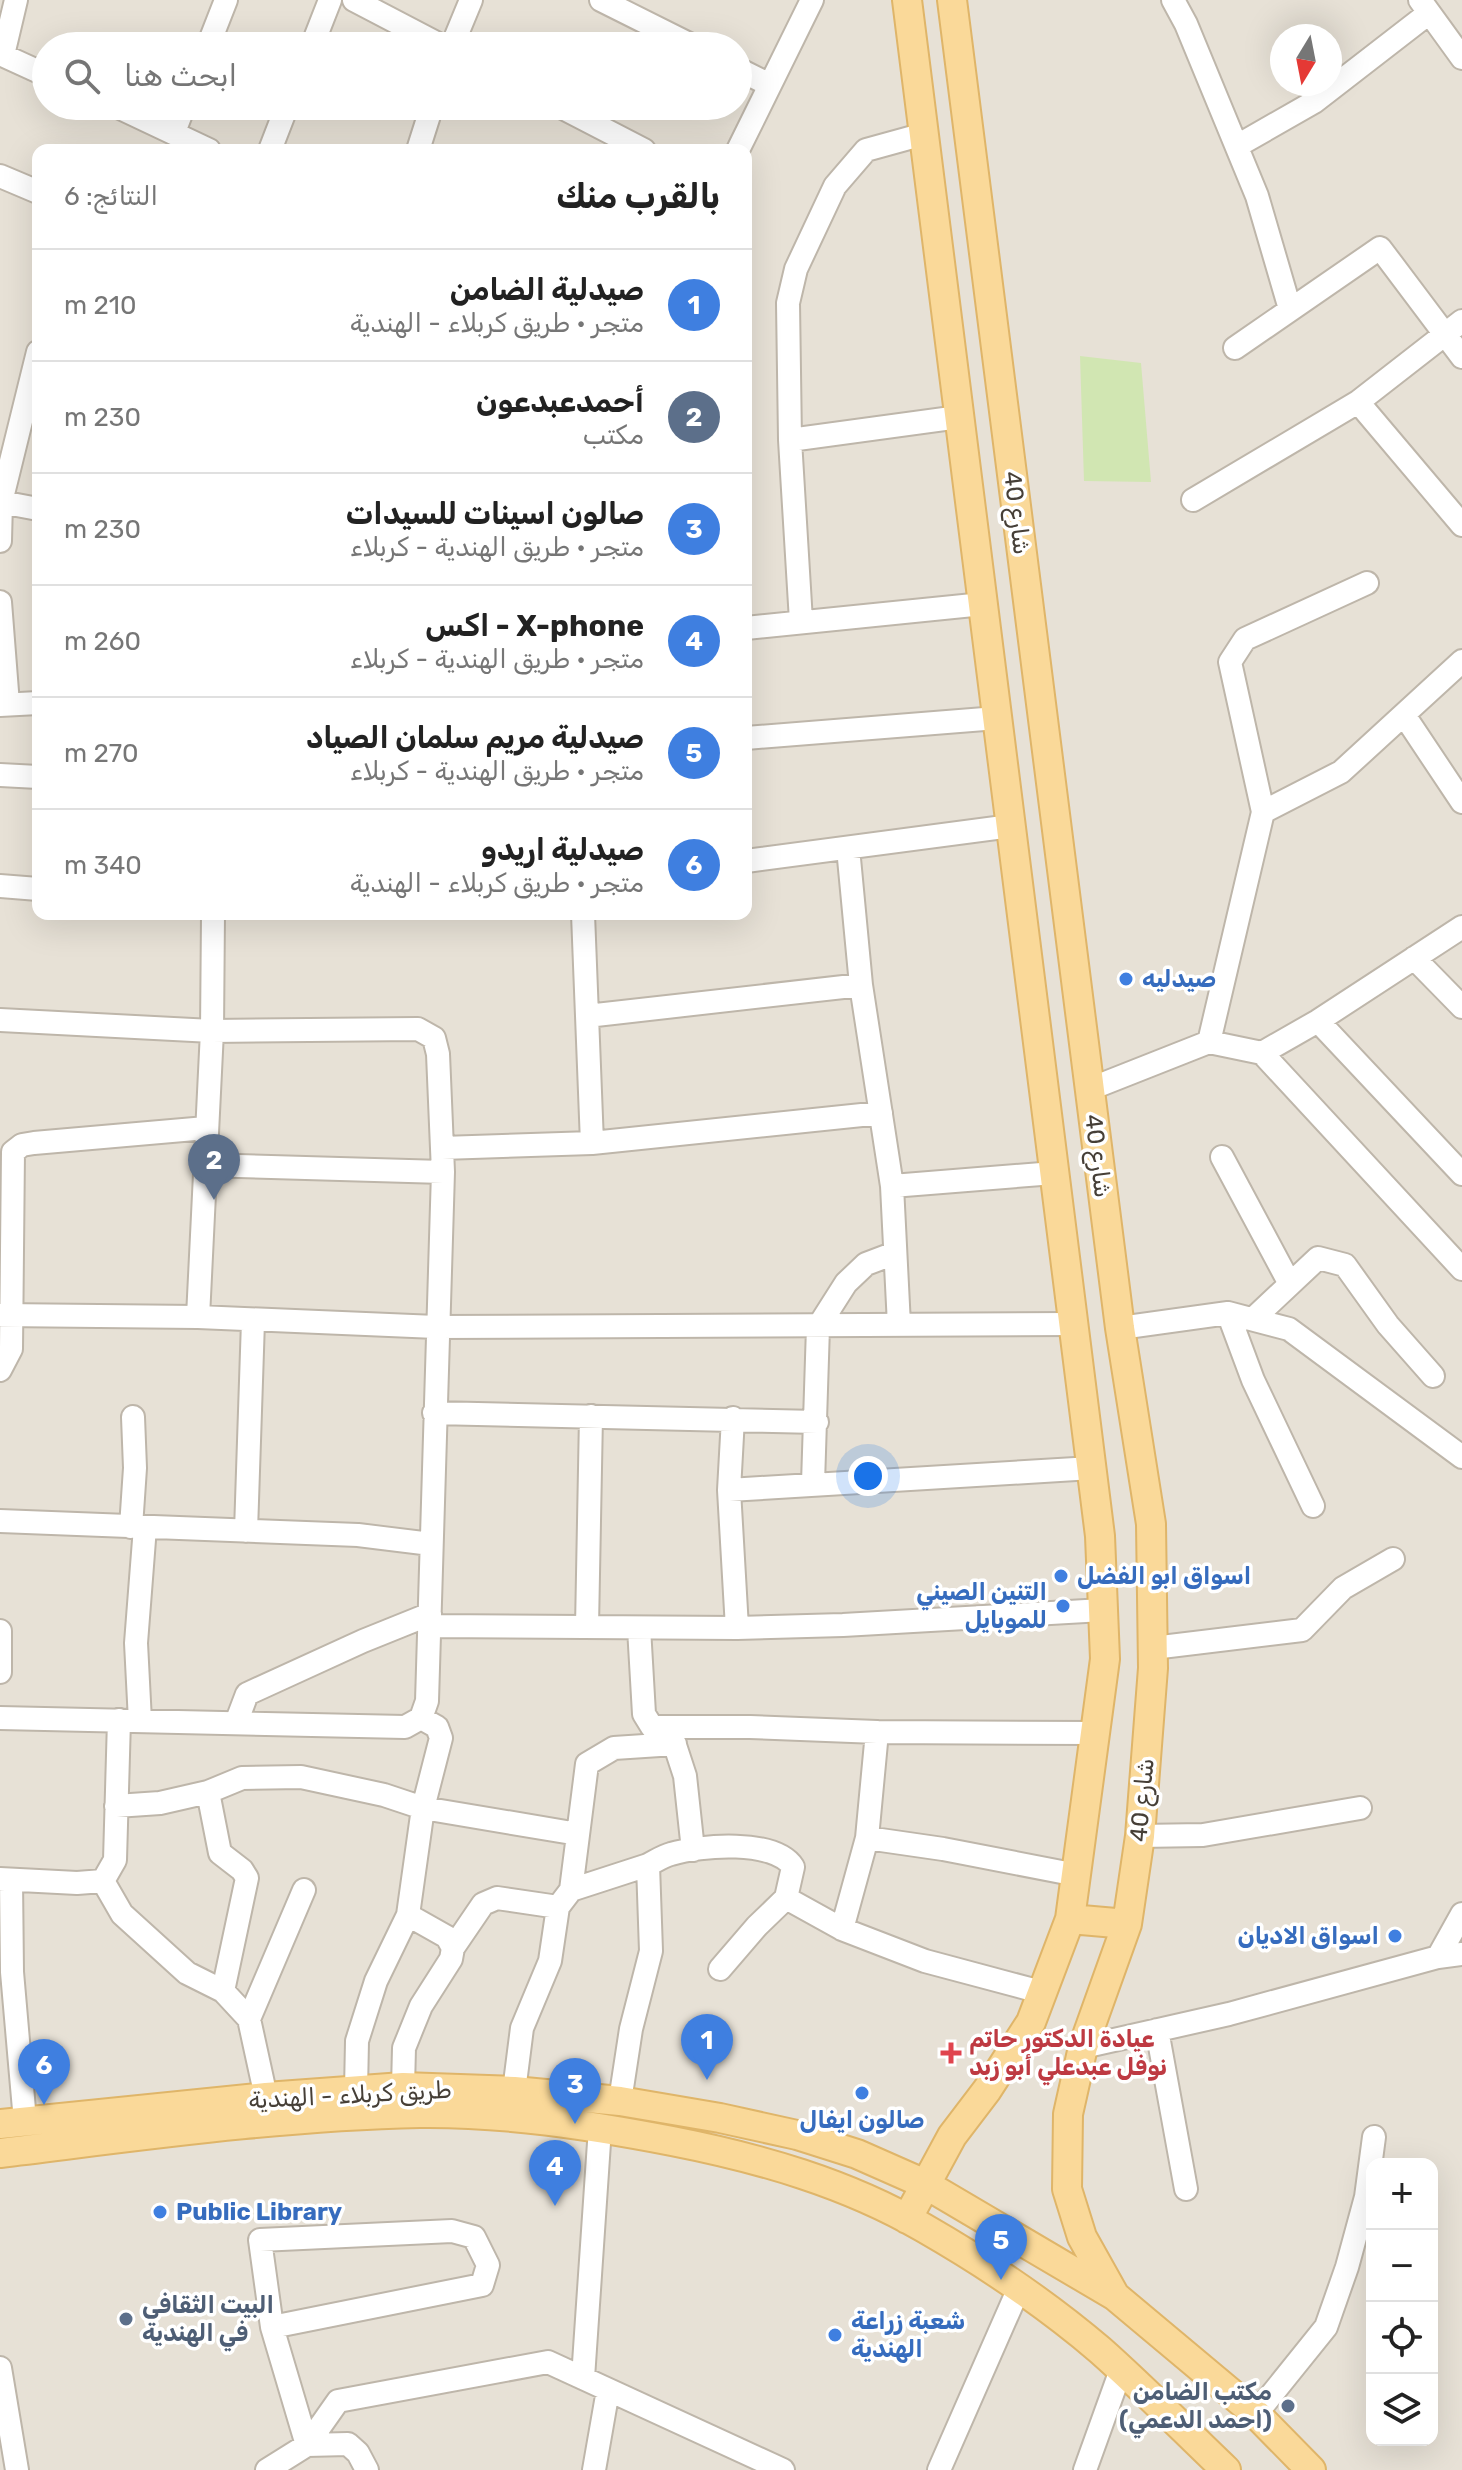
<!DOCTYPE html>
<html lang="ar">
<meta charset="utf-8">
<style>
body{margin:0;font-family:Rubik,Cairo,sans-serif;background:#f2f2f2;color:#222;direction:rtl}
.controls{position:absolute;right:24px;bottom:24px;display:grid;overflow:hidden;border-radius:16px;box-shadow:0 8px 32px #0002}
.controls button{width:72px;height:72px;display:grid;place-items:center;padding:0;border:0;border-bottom:2px solid #e0e0e0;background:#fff;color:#222;font:40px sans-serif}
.compass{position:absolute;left:1270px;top:24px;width:72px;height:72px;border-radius:50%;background:#fff;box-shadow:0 8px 32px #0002;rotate:190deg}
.you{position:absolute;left:868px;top:1476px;width:28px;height:28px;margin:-20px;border:6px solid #fff;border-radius:50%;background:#1a73e8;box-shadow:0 0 0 12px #1a73e833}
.badge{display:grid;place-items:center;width:52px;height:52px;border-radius:50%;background:#f23320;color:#fff;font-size:26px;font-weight:700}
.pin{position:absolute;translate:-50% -66px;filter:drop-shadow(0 2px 4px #0008)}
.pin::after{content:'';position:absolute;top:42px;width:28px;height:24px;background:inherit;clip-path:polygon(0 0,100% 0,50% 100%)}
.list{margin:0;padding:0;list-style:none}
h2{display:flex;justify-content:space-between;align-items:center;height:104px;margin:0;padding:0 32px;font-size:34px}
h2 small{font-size:26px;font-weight:400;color:#767676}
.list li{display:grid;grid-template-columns:52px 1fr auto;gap:24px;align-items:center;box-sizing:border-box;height:112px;padding:0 32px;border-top:2px solid #e0e0e0}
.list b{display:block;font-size:30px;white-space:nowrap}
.list p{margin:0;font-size:26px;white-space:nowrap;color:#767676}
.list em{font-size:26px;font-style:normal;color:#767676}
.icon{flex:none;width:44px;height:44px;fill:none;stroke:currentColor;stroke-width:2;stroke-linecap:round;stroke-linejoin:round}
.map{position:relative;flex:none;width:1462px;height:2470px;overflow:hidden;direction:ltr}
.search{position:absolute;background:#fff;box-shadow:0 8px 32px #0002;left:32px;top:32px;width:720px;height:88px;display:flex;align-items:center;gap:20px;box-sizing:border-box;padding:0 28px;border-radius:44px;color:#767676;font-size:30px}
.panel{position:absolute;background:#fff;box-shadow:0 8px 32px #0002;left:32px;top:144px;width:720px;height:776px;border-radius:16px;direction:rtl}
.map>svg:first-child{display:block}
</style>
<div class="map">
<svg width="1462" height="2470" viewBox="0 0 1462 2470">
<rect width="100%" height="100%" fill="#f3efe8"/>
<!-- residential -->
<path fill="#e7e1d6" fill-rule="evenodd" d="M 0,0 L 1462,0 L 1462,2470 L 0,2470 ZM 1282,36 L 1330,36 L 1330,84 L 1282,84 ZM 46,46 L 738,46 L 738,106 L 46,106 ZM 38,150 L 746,150 L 746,914 L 38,914 ZM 1372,2164 L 1432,2164 L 1432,2440 L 1372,2440 Z"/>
<!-- green -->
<path fill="#d1e6b2" d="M 1080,356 L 1141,363 L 1151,482 L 1084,481 Z"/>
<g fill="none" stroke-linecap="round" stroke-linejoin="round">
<defs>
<path id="minor" d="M 354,0 L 442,46
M 601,0 L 693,46
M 1173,0 L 1186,24 L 1257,196 L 1290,309
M 1420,0 L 1462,58
M 208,46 L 226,0
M 312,46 L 330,0
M 452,46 L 471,0
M 0,54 L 46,75
M 3,55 L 16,0
M 738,69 L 770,85
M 116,106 L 209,150
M 559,106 L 644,150
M 174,132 L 184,106
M 1237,146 L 1314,102 L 1429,13
M 270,150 L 287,106
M 418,150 L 432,106
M 738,150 L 812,0
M 0,176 L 38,192
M 1235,348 L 1380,248 L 1462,357
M 1358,402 L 1462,321
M 790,440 L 959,417
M 1193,500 L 1358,402 L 1462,525
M 1,502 L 38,509
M 0,541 L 1,502 L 38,352
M 0,602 L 8,704
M 801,621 L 790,440 L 788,303 L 796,269 L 835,186 L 866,150 L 924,134
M 746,628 L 983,604
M 0,705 L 38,703
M 1404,715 L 1462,802
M 746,738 L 997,718
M 0,775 L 38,777
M 1263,812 L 1230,662 L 1245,639 L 1367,583
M 848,848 L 861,985 L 892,1186 L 899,1325
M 746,861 L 1011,826
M 0,886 L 38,889
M 583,914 L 592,1143
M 1414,958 L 1462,1007
M 587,1016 L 861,985
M 0,1020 L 212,1031 L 418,1029 L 434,1038 L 438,1054 L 443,1172 L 427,1701 L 421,1718 L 405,1727 L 0,1718
M 1318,1021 L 1462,1174
M 1209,1042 L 1263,812 L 1341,772 L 1462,661
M 1262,1053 L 1462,1269
M 1090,1089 L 1209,1042 L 1262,1053 L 1318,1021 L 1462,927
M 442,1148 L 592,1143 L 881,1113
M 1222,1157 L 1290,1284
M 204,1165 L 443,1172
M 892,1186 L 1054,1173
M 1228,1313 L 1253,1380 L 1313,1506
M 0,1315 L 198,1317 L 436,1327 L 1074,1324
M 198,1317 L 212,1031 L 213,914
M 1253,1319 L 1318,1258 L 1345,1265 L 1388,1325 L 1433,1376
M 1120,1328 L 1228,1313 L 1289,1329 L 1462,1457
M 0,1370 L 11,1349 L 13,1152 L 22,1145 L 34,1143 L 206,1128
M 434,1413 L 817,1422
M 733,1418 L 729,1490 L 737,1628
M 813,1483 L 818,1327 L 846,1283 L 866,1264 L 895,1253
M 729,1490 L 1092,1468
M 0,1521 L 358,1535 L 431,1544
M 131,1527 L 135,1468 L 133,1417
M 246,1531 L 253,1321
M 429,1626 L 737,1628 L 843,1625 L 1103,1610
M 587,1627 L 591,1416
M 639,1628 L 644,1714 L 652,1727 L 750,1727 L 877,1732 L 1095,1733
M 0,1631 L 0,1672
M 1153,1648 L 1302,1630 L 1343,1588 L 1393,1559
M 140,1721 L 136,1643 L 145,1527
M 236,1723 L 247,1694 L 363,1641 L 430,1614
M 670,1730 L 685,1776 L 693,1850
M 208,1792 L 220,1853 L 242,1870 L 247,1878 L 223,1991
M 116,1806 L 160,1803 L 208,1792 L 242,1778 L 301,1777 L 384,1795 L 423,1808 L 578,1834
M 1140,1836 L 1203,1835 L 1360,1808
M 867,1838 L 943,1849 L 1077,1875
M 0,1879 L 77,1883 L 103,1881 L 115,1860 L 119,1720
M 11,1880 L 12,1972 L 25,2121
M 103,1881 L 122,1914 L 187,1973 L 223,1991 L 249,2019 L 266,2097
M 571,1890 L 648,1865
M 786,1898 L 842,1929 L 925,1961 L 1041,1992
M 842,1929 L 867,1838 L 877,1732
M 453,1948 L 483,1904 L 497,1898 L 558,1907
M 1438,1957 L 1462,1914
M 249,2019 L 304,1890
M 1157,2030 L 1186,2189
M 1083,2047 L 1229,2014 L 1438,1957 L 1462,1954
M 403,2087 L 404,2048 L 421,2006 L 451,1959 L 453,1948 L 447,1937 L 408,1915
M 356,2090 L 357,2041 L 376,1981 L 408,1915 L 423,1808 L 441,1738 L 437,1727 L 421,1718
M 514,2091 L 522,2028 L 550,1961 L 558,1907 L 571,1890 L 587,1764 L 614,1748 L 675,1744
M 620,2101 L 631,2029 L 651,1951 L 648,1865 C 656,1861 663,1856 671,1854 C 700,1845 775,1839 793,1867 L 786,1898 L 757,1926 L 720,1969
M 272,2327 L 482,2285 L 488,2265 L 474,2237 L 452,2231 L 260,2240 L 272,2327 L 307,2445
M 0,2368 L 17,2470
M 583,2378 L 600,2128
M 1256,2414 L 1326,2327 L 1347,2267 L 1366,2197 L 1374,2137
M 307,2445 L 338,2401 L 548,2362 L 783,2470
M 267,2470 L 307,2445 L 348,2444 L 358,2453 L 367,2470
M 594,2470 L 608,2390
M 939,2470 L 1019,2288
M 1085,2470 L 1121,2370"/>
<path id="major" d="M 907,0 L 1100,1536 L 1105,1659 L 1070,1919 L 1031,2022 L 987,2090 L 952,2136 L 907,2219
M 952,0 L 1120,1328 L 1151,1524 L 1153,1668 L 1140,1836 L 1127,1924 L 1083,2047 L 1068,2114 L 1067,2189 L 1082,2237 L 1115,2296
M 1070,1919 L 1127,1924
M 0,2124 L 266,2097 L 403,2087 L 514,2091 L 620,2101 L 720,2118 L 797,2135 L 857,2154 L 925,2184 L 1115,2296 L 1256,2414 L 1311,2470
M 0,2153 C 140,2136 279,2116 420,2113 C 504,2112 589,2125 672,2141 C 759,2158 847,2183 924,2228 C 985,2263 1046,2304 1100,2350 C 1143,2388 1184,2430 1226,2470"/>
</defs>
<!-- minor casing -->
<use href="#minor" stroke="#beb6aa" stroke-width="26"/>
<!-- major casing -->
<use href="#major" stroke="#dfb569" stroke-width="32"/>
<!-- minor -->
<use href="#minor" stroke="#fff" stroke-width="22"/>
<!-- major -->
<use href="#major" stroke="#fad999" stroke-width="28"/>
</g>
<!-- markers -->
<g fill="#3f7fe0" stroke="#fff" stroke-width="3">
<circle cx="1126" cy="979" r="8"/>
<circle cx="1061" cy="1576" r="8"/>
<circle cx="1063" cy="1606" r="8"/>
<circle cx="1395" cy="1936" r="8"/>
<circle cx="862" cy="2093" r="8"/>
<circle cx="160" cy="2212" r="8"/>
<circle cx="835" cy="2335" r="8"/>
</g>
<path fill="#e0444e" stroke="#fff" stroke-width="3" d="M947 2041h8v8h8v8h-8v8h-8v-8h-8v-8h8z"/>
<g fill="#5c6f8a" stroke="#fff" stroke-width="3">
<circle cx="126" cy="2319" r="8"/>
<circle cx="1288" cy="2406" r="8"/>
</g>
<g text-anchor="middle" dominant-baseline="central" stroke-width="7" stroke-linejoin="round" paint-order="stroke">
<!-- street labels -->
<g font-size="24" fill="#463f37" stroke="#fff">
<text transform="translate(1017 513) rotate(83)">شارع 40</text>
<text transform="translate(1098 1156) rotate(83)">شارع 40</text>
<text transform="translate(1142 1800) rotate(-85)">شارع 40</text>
<text transform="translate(350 2095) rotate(-3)">طريق كربلاء - الهندية</text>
</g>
<!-- shop labels -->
<g font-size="24" font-weight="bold" fill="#366cbe" stroke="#fff" text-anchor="start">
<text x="1142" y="979">صيدليه</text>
<text x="1077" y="1576">اسواق ابو الفضل</text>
<text x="1047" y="1592" text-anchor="end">التنين الصيني<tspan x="1047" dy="28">للموبايل</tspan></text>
<text x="1379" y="1936" text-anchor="end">اسواق الاديان</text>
<text x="862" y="2120" text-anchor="middle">صالون ايفال</text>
<text x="176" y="2212">Public Library</text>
<text x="851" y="2321">شعبة زراعة<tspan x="851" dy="28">الهندية</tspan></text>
</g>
<!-- health labels -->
<g font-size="24" font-weight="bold" fill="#be3a42" stroke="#fff" text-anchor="start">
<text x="969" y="2039">عيادة الدكتور حاتم<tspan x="969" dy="28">نوفل عبدعلي أبو زبد</tspan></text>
</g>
<!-- service labels -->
<g font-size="24" font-weight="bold" fill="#4e5e75" stroke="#fff" text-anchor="start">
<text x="142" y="2305">البيت الثقافي<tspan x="142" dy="28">في الهندية</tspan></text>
<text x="1272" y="2392" text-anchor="end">مكتب الضامن<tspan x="1272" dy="28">(احمد الدعمي)</tspan></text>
</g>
</g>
</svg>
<div class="controls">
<button>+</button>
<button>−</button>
<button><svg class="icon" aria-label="locate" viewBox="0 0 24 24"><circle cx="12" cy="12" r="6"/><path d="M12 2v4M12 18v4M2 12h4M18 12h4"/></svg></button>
<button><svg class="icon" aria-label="layers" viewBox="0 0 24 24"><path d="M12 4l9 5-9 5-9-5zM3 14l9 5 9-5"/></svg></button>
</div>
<svg class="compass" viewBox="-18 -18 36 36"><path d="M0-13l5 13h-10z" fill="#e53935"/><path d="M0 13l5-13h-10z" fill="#767676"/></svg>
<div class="you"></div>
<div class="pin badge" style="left:707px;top:2080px;background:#3f7fe0">1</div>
<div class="pin badge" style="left:214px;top:1200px;background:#5c6f8a">2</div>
<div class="pin badge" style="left:575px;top:2124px;background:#3f7fe0">3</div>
<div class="pin badge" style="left:555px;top:2206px;background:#3f7fe0">4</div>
<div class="pin badge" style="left:1001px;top:2280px;background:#3f7fe0">5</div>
<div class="pin badge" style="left:44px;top:2105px;background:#3f7fe0">6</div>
<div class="search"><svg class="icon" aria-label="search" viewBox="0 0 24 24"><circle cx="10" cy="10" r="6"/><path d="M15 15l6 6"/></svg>ابحث هنا</div>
<section class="panel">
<h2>بالقرب منك<small>النتائج: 6</small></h2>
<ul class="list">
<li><span class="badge" style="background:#3f7fe0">1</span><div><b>صيدلية الضامن</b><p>متجر · طريق كربلاء - الهندية</p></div><em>210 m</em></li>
<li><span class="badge" style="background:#5c6f8a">2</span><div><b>أحمدعبدعون</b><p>مكتب</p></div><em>230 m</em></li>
<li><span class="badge" style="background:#3f7fe0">3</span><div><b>صالون اسينات للسيدات</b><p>متجر · طريق الهندية - كربلاء</p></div><em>230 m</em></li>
<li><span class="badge" style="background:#3f7fe0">4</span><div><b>X-phone - اكس</b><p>متجر · طريق الهندية - كربلاء</p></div><em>260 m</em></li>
<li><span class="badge" style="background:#3f7fe0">5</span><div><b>صيدلية مريم سلمان الصياد</b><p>متجر · طريق الهندية - كربلاء</p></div><em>270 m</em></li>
<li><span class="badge" style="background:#3f7fe0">6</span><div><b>صيدلية اريدو</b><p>متجر · طريق كربلاء - الهندية</p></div><em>340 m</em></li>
</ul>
</section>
</div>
